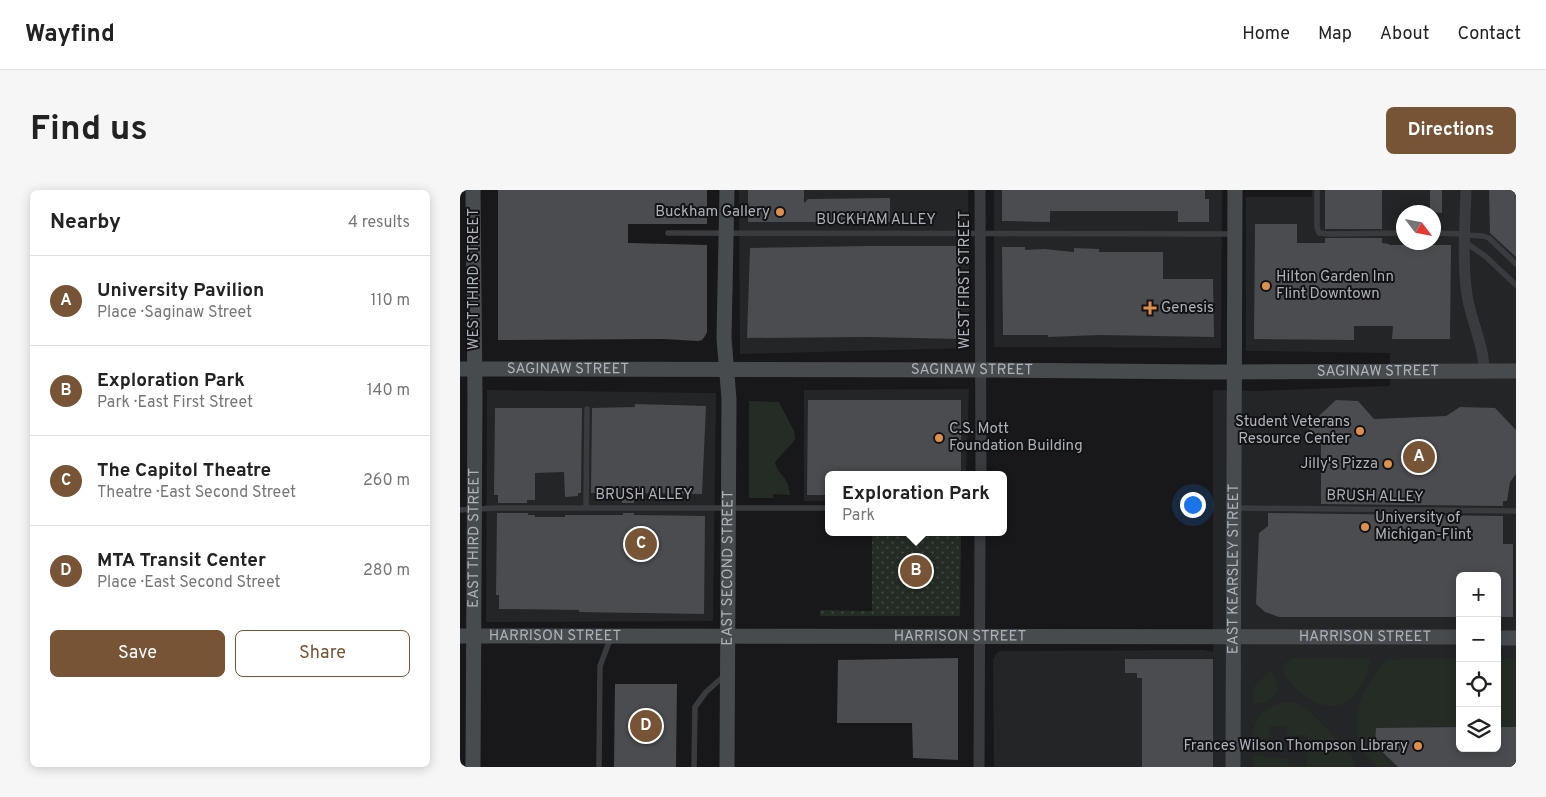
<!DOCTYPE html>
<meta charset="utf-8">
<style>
body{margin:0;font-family:Overpass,sans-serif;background:#f6f6f6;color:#222}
.controls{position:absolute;right:15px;bottom:15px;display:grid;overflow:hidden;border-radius:8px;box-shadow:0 2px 12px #0003}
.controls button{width:45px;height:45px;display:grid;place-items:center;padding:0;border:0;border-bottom:1px solid #e0e0e0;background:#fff;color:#222;font:25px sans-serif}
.compass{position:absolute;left:936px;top:15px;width:45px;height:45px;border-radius:50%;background:#fff;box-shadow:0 2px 12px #0003;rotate:122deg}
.you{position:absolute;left:732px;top:314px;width:18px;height:18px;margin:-12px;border:4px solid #fff;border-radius:50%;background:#1a73e8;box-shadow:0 0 0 8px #1a73e833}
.badge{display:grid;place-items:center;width:32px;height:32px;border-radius:50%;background:#765435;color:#fff;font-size:16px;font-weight:700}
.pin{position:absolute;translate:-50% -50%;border:2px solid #fff;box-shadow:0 1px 5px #0006}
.popup{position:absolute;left:365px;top:281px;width:182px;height:65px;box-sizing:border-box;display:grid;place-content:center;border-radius:8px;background:#fff;filter:drop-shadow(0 1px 4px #0005);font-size:16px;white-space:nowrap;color:#767676}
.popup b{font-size:19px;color:#222}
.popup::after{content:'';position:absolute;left:50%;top:100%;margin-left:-10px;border:10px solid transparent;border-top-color:#fff}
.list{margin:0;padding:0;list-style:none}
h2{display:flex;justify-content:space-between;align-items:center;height:65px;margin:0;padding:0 20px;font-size:21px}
h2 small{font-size:16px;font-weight:400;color:#767676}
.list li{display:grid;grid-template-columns:32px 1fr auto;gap:15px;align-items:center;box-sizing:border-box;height:90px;padding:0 20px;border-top:1px solid #e0e0e0}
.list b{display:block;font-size:19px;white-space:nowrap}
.list p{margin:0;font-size:16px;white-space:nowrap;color:#767676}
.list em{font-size:16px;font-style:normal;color:#767676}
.actions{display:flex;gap:10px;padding:15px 20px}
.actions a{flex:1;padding:11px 0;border:1px solid #765435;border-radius:8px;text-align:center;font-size:18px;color:#765435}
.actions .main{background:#765435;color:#fff}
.icon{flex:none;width:28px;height:28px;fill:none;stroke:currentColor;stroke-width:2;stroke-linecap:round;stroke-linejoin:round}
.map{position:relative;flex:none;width:1056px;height:577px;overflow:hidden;border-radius:8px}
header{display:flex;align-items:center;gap:30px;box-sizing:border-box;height:70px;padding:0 25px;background:#fff;border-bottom:1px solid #e0e0e0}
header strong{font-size:24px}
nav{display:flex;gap:28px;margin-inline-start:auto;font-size:18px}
.intro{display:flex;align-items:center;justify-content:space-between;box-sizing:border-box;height:120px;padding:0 30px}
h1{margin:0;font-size:35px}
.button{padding:12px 22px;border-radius:8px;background:#765435;color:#fff;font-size:18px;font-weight:700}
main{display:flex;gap:30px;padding:0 30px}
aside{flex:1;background:#fff;border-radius:8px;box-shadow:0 2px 12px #0003}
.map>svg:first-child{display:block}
</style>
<header>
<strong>Wayfind</strong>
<nav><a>Home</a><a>Map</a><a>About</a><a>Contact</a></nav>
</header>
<div class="intro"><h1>Find us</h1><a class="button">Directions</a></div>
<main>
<aside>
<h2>Nearby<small>4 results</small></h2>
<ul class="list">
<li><span class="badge">A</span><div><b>University Pavilion</b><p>Place · Saginaw Street</p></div><em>110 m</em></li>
<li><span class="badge">B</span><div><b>Exploration Park</b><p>Park · East First Street</p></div><em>140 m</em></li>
<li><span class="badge">C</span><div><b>The Capitol Theatre</b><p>Theatre · East Second Street</p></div><em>260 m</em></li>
<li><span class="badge">D</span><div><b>MTA Transit Center</b><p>Place · East Second Street</p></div><em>280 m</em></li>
</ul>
<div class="actions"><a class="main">Save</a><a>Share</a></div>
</aside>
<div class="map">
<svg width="1056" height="577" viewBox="0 0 1056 577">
<defs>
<pattern id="park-dots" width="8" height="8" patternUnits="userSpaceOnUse" patternTransform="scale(1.25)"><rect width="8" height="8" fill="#252c25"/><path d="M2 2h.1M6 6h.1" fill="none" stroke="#424843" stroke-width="1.8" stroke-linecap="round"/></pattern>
</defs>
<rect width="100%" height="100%" fill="#18181a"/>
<!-- built -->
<path fill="#242527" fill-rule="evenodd" d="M 279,0 L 508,0 L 510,158 L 280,164 Z
M 534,0 L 762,0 L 761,158 L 534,157 Z
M 852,0 L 1056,0 L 1056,577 L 534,577 L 533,470 L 536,464 L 540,461 L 744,460 L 753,462 L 753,200 L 797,201 L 930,196 L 930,163 L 786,161 L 786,7 L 852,7 ZM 944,22 L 974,22 L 974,52 L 944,52 ZM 1000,386 L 1037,386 L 1037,558 L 1000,558 Z
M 509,199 L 506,285 L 368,285 L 368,311 L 344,311 L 344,200 Z
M 27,200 L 256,203 L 253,431 L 26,432 Z"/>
<!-- grass -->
<path fill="#252c25" d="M 289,211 L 319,212 L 334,241 L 335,249 C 330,258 320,264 315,273 C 319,287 329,286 330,305 L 313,304 L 313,308 L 289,308 Z
M 833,468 L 910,469 C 909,480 906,488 900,498 C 884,526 855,518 836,498 C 832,493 825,488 824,483 C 822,476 827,470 833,468 Z
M 945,469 L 1000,469 L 1000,537 L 917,538 L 915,555 L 937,577 L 917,577 C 882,543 897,502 927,470 Z
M 1037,469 L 1056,469 L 1056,537 L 1037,537 Z
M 810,481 C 826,499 813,514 793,514 L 793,498 Z
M 825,512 L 838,513 L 850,521 L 892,565 L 896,577 L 793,577 L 793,565 L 827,569 L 828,575 L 847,576 L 848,545 L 829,546 L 826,543 L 827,536 L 810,536 L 810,544 L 807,549 L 793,549 C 793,527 804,517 825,512 Z"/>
<!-- park -->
<path fill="url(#park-dots)" d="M 412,342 L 501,342 L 500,426 L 360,426 L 360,420 L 412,421 Z"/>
<!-- building -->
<path fill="#4a4c4f" d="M 38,0 L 247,0 L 247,34 L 168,34 L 168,53 L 247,55 L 247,142 L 245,146 L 242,150 L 238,151 L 203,149 L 38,150 Z
M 288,0 L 344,0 L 344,13 L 348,9 L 430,8 L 430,32 L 373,32 L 373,34 L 352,32 L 288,32 Z
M 542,0 L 745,0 L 745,9 L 749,9 L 749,32 L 718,32 L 718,21 L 590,21 L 590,32 L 542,31 Z
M 865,0 L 922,0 L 922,39 L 865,39 Z
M 970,0 L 982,0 L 982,23 L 970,22 Z
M 1029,0 L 1056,0 L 1056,67 L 1030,43 Z
M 795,34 L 837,34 L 837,53 L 865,53 L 865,48 L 922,48 L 922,53 L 929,54 L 929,55 L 991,55 L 990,149 L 932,149 L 933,136 L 894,136 L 894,150 L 794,149 Z
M 408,56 L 499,56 L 500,149 L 408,147 L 287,148 L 290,58 Z
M 542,57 L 565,57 L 565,60 L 584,59 L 614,62 L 614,58 L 639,59 L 639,62 L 703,62 L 703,89 L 753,89 L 754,147 L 640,145 L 588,147 L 588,145 L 543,145 Z
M 348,210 L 501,210 L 501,285 L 368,285 L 368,305 L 347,305 Z
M 876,210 L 898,211 L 914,229 L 986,226 L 1000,217 L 1035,218 L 1056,240 L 1056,284 L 1050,292 L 1047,311 L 1043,311 L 1043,316 L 861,314 L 861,250 L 847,237 Z
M 175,214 L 246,216 L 242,304 L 174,303 L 174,313 L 162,313 L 161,304 L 131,303 L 132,218 L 175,217 Z
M 35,218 L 122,218 L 121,303 L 118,303 L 118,306 L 105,307 L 104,282 L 75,283 L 75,310 L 67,310 L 67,313 L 38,313 L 38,305 L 34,305 Z
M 37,323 L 68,323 L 68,325 L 75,325 L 75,327 L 105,327 L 105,325 L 163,325 L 163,323 L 174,323 L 174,325 L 245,326 L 244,424 L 119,422 L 119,420 L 39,419 L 39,405 L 36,405 Z
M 808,323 L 1043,326 L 1043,354 L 1053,354 L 1053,427 L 1037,427 L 1037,386 L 1000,386 L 1000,427 L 819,427 L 805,422 L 796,414 L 799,343 L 808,336 Z
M 498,468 L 498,570 L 453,568 L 452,533 L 377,533 L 378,470 Z
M 665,469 L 753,469 L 753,577 L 682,577 L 682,488 L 677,488 L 677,483 L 665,483 Z
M 155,494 L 217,494 L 216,577 L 154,577 Z
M 999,537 L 1000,558 L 1037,558 L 1037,537 L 1056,537 L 1056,577 L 938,577 L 915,555 L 916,538 Z"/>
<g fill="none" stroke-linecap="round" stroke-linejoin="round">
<!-- lane -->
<path stroke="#3a3b3e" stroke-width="5.5" d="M 857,0 L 857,37 L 859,43 L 868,44 L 944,43
M 208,43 L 775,44
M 974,43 L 1005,44
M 1005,45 L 1023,46 L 1029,48 L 1056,74
M 1005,52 L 1025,66 L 1056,95
M 126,318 L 127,219
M 776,318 L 1056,321
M 0,320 L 36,318 L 368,318
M 139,577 L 140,476 L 151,447
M 234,577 L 235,517 L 246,502 L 265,485"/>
<!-- street -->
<path stroke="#3a3b3e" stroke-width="11" d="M 520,0 L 521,285
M 1006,0 C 1005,35 1002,71 1007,105 C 1011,131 1024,155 1024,181
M 519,577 L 520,342"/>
<!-- secondary -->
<g stroke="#484b4e" stroke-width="15">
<path id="s1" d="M 0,179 L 539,180 L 749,182 L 1056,181"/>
<path id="s2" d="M 0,446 L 1000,447"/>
<path d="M 1037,448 L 1056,448"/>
<path id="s3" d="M 13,577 L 15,206 L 13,0"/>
<path id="s4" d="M 267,577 L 269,209 L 264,148 L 267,0"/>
<path id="s5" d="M 773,577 L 775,0"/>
</g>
</g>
<!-- markers -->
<g fill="#dd904c" stroke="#131315" stroke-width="2">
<circle cx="320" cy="22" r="5"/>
<circle cx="806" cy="96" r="5"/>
<path d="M687.5 110.5h5v5h5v5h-5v5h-5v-5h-5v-5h5z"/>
<circle cx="900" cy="241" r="5"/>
<circle cx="479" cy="248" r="5"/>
<circle cx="928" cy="274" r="5"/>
<circle cx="905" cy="337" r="5"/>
<circle cx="958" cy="556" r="5"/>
</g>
<g text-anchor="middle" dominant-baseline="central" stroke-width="4" stroke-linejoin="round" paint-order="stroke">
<!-- poi labels -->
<g font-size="15" fill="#acb2b8" stroke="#131315" text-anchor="end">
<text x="310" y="22">Buckham Gallery</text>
<text x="816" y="87" text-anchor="start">Hilton Garden Inn<tspan x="816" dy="17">Flint Downtown</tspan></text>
<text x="701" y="118" text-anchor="start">Genesis</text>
<text x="890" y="232">Student Veterans<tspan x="890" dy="17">Resource Center</tspan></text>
<text x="489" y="239" text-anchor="start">C.S. Mott<tspan x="489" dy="17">Foundation Building</tspan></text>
<text x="918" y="274">Jilly's Pizza</text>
<text x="915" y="328" text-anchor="start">University of<tspan x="915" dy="17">Michigan-Flint</tspan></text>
<text x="948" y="556">Frances Wilson Thompson Library</text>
</g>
<!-- street labels -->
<g font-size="15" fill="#acb2b8" stroke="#131315">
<text x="416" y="30">BUCKHAM ALLEY</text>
<text transform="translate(14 89) rotate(-90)">WEST THIRD STREET</text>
<text transform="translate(505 90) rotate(-90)">WEST FIRST STREET</text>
<text stroke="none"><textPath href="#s1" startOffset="108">SAGINAW STREET</textPath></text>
<text stroke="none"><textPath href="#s1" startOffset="512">SAGINAW STREET</textPath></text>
<text stroke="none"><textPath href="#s1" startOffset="918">SAGINAW STREET</textPath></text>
<text x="184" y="305">BRUSH ALLEY</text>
<text transform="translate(915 307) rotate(1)">BRUSH ALLEY</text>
<text stroke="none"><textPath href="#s3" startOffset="229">EAST THIRD STREET</textPath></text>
<text stroke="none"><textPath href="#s4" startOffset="199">EAST SECOND STREET</textPath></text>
<text stroke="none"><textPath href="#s5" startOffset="198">EAST KEARSLEY STREET</textPath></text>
<text stroke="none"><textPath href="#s2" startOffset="95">HARRISON STREET</textPath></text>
<text stroke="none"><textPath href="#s2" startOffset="500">HARRISON STREET</textPath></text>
<text stroke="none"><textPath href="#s2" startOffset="905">HARRISON STREET</textPath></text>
</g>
</g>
</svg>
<div class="controls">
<button>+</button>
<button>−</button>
<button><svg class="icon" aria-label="locate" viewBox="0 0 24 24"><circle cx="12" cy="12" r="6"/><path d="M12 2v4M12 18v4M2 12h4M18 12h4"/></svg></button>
<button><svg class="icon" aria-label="layers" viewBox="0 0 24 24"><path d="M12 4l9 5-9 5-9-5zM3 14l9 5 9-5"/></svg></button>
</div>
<svg class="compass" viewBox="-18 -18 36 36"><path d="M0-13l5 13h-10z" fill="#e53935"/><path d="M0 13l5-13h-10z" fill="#767676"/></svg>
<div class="you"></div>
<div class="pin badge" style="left:959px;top:267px">A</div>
<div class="pin badge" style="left:456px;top:381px">B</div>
<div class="popup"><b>Exploration Park</b>Park</div>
<div class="pin badge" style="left:181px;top:354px">C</div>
<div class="pin badge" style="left:186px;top:536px">D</div>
</div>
</main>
